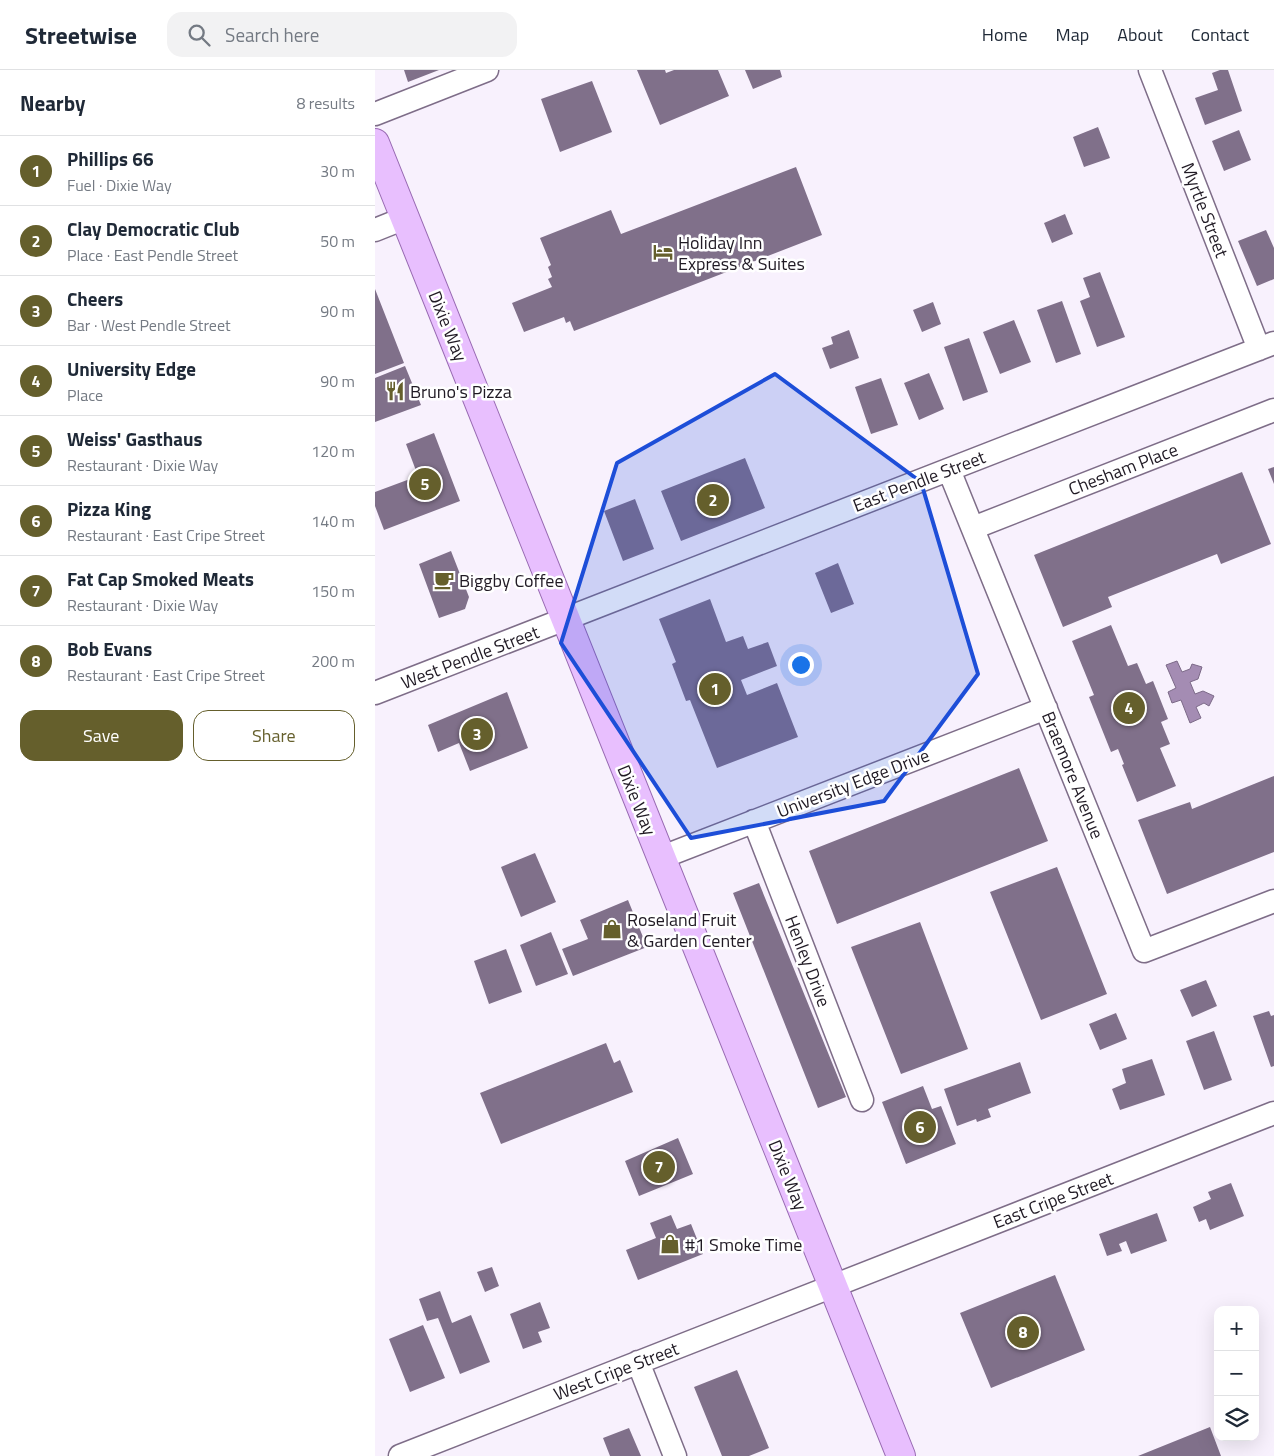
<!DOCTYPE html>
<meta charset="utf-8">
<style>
body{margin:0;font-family:"Titillium Web",sans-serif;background:#f2f2f3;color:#1f2937}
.controls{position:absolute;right:15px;bottom:15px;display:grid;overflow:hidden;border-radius:10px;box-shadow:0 5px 20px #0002}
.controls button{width:45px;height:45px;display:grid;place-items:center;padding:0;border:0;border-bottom:1px solid #e0e1e3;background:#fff;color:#1f2937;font:25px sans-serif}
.you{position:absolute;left:425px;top:594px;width:18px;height:18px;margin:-12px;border:4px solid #fff;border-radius:50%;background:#1a73e8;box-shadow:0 0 0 8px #1a73e833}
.badge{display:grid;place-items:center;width:32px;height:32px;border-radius:50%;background:#655f2c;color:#fff;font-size:16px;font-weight:700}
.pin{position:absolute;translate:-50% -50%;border:2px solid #fff;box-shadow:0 1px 5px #0006}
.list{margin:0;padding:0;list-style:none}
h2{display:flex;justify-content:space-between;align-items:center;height:65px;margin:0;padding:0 20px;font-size:21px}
h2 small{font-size:16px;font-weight:400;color:#747a83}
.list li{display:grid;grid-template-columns:32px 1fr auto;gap:15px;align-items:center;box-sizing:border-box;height:70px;padding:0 20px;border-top:1px solid #e0e1e3}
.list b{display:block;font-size:19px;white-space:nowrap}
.list p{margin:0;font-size:16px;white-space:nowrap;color:#747a83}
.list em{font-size:16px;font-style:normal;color:#747a83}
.actions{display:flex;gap:10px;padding:15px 20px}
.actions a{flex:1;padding:11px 0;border:1px solid #655f2c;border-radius:15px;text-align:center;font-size:18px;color:#655f2c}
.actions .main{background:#655f2c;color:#fff}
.icon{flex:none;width:28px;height:28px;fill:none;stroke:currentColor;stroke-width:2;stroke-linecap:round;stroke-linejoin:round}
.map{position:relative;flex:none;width:899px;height:1386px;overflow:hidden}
header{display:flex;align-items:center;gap:30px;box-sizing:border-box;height:70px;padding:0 25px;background:#fff;border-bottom:1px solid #e0e1e3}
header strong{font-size:24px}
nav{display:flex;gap:28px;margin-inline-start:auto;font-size:18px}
.search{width:350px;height:45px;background:#f2f2f3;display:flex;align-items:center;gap:12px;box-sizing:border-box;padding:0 18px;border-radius:15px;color:#747a83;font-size:19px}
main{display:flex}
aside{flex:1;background:#fff}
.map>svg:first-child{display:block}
</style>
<header>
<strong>Streetwise</strong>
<div class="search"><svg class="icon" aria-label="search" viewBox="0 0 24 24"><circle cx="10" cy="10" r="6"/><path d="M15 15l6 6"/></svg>Search here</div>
<nav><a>Home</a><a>Map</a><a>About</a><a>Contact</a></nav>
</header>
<main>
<aside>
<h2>Nearby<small>8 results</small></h2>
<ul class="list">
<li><span class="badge">1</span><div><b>Phillips 66</b><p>Fuel · Dixie Way</p></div><em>30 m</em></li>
<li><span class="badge">2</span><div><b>Clay Democratic Club</b><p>Place · East Pendle Street</p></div><em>50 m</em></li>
<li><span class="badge">3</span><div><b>Cheers</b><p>Bar · West Pendle Street</p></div><em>90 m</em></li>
<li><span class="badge">4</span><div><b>University Edge</b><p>Place</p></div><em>90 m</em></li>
<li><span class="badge">5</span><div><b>Weiss' Gasthaus</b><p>Restaurant · Dixie Way</p></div><em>120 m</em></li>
<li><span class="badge">6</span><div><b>Pizza King</b><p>Restaurant · East Cripe Street</p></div><em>140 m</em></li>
<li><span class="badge">7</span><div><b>Fat Cap Smoked Meats</b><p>Restaurant · Dixie Way</p></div><em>150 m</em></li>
<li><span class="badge">8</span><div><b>Bob Evans</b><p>Restaurant · East Cripe Street</p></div><em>200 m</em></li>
</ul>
<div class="actions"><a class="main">Save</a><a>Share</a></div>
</aside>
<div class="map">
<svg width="899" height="1386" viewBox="0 0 899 1386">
<rect width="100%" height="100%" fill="#f8f1fd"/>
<!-- water -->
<path fill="#a48cb3" stroke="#7c6a88" d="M 802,591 L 807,602 L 815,599 L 817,594 L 827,597 L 823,609 L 815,612 L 820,624 L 828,621 L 839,626 L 834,636 L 829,633 L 821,637 L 826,648 L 815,653 L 806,630 L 797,633 L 793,622 L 801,618 L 791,595 Z"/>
<!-- building -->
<path fill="#80708a" d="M 29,0 L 64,0 L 33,12 Z
M 262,0 L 290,0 L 291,3 L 299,0 L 343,0 L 354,26 L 285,55 Z
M 370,0 L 405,0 L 407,7 L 378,19 Z
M 845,0 L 853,0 L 867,41 L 830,55 L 820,28 L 843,20 L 837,3 Z
M 217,11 L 237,62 L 185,82 L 166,29 Z
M 723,57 L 735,88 L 709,97 L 698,67 Z
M 864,60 L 876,90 L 849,101 L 837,71 Z
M 421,97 L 447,165 L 199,261 L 195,251 L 191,253 L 189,247 L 149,262 L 137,233 L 177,217 L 173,209 L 177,207 L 173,197 L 176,195 L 165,168 L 236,140 L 246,164 Z
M 690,144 L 698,164 L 677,173 L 669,153 Z
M 891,160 L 899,178 L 899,209 L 882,216 L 863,171 Z
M 725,202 L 750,267 L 722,277 L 705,231 L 715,227 L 708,208 Z
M 0,219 L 29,293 L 0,304 Z
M 687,231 L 706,284 L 681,293 L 662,240 Z
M 558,232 L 566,254 L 547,262 L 538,240 Z
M 639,250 L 656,292 L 625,304 L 608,262 Z
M 474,260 L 484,288 L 455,299 L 447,278 L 458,274 L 456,267 Z
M 594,268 L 613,322 L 588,331 L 569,277 Z
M 30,296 L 46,335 L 0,352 L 0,308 Z
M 554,303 L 569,339 L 544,350 L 529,313 Z
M 506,308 L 523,355 L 496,364 L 480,317 Z
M 59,363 L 85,431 L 9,460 L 0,436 L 0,422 L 43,406 L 31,374 Z
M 370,388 L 390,438 L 306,471 L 286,421 Z
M 899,397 L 899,414 L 893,399 Z
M 867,402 L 896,474 L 846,494 L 842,484 L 733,527 L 737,537 L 688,557 L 659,485 Z
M 260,429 L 279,479 L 248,491 L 229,441 Z
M 76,481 L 94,527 L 90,539 L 64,548 L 44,494 Z
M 463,493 L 479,534 L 456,543 L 440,503 Z
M 335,529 L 351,572 L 368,566 L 373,579 L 393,572 L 402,596 L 366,610 L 372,625 L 402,613 L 423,667 L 342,698 L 315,630 L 311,631 L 297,594 L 301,592 L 284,549 Z
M 736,555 L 753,596 L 762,593 L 771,614 L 778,611 L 793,649 L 786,652 L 795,674 L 785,678 L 801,716 L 762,732 L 747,695 L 749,694 L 743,679 L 736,682 L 714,627 L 719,625 L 697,571 Z
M 132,622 L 153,678 L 95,701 L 84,673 L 63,682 L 53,655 Z
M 644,698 L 673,771 L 462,854 L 434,781 Z
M 899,706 L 899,782 L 792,824 L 763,750 L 815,732 L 817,739 Z
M 160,783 L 181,832 L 146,847 L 126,797 Z
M 682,797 L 732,924 L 666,950 L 615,822 Z
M 384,813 L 471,1027 L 443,1038 L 358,823 Z
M 253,830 L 272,877 L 198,906 L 187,879 L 213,869 L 205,850 Z
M 545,852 L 593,979 L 526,1004 L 476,877 Z
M 176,862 L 193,904 L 161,916 L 145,875 Z
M 131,879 L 147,922 L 114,934 L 99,891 Z
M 831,910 L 842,936 L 817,947 L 805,920 Z
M 894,941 L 896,946 L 899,945 L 899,996 L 896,997 L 878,946 Z
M 741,943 L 752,969 L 725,980 L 714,954 Z
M 839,961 L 857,1010 L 829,1020 L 811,971 Z
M 231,973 L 239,993 L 245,990 L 258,1022 L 126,1074 L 105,1023 Z
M 777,989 L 790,1025 L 745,1040 L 737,1019 L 751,1013 L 747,999 Z
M 645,992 L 656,1023 L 613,1039 L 616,1047 L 602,1052 L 601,1049 L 582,1056 L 569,1019 Z
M 548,1016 L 557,1039 L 566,1036 L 581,1074 L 531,1094 L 507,1032 Z
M 303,1068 L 318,1104 L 264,1126 L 250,1091 Z
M 856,1113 L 869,1146 L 835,1160 L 831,1149 L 824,1152 L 818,1137 L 836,1129 L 833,1122 Z
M 782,1143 L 792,1171 L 756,1184 L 751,1171 L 744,1174 L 747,1181 L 732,1186 L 724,1164 Z
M 296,1145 L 302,1159 L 316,1154 L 328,1184 L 263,1210 L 251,1180 L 281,1168 L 275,1153 Z
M 117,1197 L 124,1216 L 110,1222 L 102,1202 Z
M 680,1205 L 710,1280 L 616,1318 L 585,1243 Z
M 65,1221 L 77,1253 L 96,1245 L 115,1292 L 85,1304 L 63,1248 L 52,1251 L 44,1229 Z
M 165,1232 L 175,1258 L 163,1262 L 167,1272 L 148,1279 L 135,1244 Z
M 48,1255 L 70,1308 L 35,1322 L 14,1269 Z
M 362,1300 L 394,1378 L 374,1386 L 347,1386 L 319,1317 Z
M 835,1357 L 846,1386 L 763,1386 Z
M 254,1358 L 266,1386 L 235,1386 L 228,1368 Z"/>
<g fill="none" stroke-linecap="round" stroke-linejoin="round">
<defs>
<path id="minor" d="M 775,0 L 884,279
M 0,44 L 112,0
M 0,160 L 30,148
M 574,400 L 769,881 L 899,831
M 598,458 L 899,340
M 0,623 L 899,273
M 379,751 L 487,1030
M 285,788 L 671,638
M 263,1292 L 300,1386
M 25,1386 L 899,1043"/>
<path id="major" d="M 0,73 L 526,1386"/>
</defs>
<!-- minor casing -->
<use href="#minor" stroke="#7e6d88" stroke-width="25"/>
<!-- major casing -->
<use href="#major" stroke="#986ab2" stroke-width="30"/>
<!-- minor -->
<use href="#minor" stroke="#fff" stroke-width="22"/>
<!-- major -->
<use href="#major" stroke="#e8bffe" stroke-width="28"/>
</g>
<!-- marked area -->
<path fill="#1d4ed8" fill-opacity="0.2" stroke="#1d4ed8" stroke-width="4" stroke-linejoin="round" d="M 400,304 L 546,412 L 603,604 L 509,731 L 316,768 L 186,573 L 242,393 Z"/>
<!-- icons -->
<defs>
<symbol id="hotel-bare" viewBox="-9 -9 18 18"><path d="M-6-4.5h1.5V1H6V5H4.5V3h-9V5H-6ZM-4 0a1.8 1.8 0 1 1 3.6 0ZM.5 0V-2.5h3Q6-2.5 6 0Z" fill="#655f2c" stroke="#fff" stroke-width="2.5" paint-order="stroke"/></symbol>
<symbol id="restaurant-bare" viewBox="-9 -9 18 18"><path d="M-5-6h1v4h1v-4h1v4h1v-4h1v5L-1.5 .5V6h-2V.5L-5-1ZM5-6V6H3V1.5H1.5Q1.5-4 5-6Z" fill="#655f2c" stroke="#fff" stroke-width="2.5" paint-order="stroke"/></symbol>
<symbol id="cafe-bare" viewBox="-9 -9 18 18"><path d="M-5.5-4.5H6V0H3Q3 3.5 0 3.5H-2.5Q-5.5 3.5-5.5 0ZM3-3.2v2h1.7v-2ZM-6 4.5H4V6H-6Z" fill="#655f2c" stroke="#fff" stroke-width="2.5" paint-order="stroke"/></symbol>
<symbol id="shop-bare" viewBox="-9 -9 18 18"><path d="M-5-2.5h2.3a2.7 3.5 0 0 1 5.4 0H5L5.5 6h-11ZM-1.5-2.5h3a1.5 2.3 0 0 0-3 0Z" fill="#655f2c" stroke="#fff" stroke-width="2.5" paint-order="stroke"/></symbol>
</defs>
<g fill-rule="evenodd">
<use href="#hotel-bare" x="274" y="168" width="28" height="28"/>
<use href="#restaurant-bare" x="6" y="307" width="28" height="28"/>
<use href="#cafe-bare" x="55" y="496" width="28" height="28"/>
<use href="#shop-bare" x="223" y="845" width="28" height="28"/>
<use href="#shop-bare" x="281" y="1160" width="28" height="28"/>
</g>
<g text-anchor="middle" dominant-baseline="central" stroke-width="5" stroke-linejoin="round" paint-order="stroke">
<!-- street labels -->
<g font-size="18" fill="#201a24" stroke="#fff">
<text transform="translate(830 140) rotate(69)">Myrtle Street</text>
<text transform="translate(73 256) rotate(68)">Dixie Way</text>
<text transform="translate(748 399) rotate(-21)">Chesham Place</text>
<text transform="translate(544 411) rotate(-21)">East Pendle Street</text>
<text transform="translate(95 587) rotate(-21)">West Pendle Street</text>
<text transform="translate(698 705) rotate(68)">Braemore Avenue</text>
<text transform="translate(478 713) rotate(-21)">University Edge Drive</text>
<text transform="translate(262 730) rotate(68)">Dixie Way</text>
<text transform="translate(433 891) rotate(69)">Henley Drive</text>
<text transform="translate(413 1105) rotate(68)">Dixie Way</text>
<text transform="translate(678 1130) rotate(-21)">East Cripe Street</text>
<text transform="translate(241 1301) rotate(-21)">West Cripe Street</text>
</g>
<!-- poi labels -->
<g font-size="18" fill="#201a24" stroke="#fff" text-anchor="start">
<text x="303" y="172">Holiday Inn<tspan x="303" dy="21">Express &amp; Suites</tspan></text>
<text x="35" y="321">Bruno's Pizza</text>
<text x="84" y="510">Biggby Coffee</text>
<text x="252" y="849">Roseland Fruit<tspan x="252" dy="21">&amp; Garden Center</tspan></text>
<text x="310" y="1174">#1 Smoke Time</text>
</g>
</g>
</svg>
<div class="controls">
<button>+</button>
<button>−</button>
<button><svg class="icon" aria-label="layers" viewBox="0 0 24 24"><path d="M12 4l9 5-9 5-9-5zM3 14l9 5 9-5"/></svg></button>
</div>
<div class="you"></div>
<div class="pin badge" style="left:340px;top:619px">1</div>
<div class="pin badge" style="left:338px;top:430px">2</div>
<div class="pin badge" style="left:102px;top:664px">3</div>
<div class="pin badge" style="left:754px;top:638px">4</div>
<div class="pin badge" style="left:50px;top:414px">5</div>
<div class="pin badge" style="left:545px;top:1057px">6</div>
<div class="pin badge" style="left:284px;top:1097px">7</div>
<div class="pin badge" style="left:648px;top:1262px">8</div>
</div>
</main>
